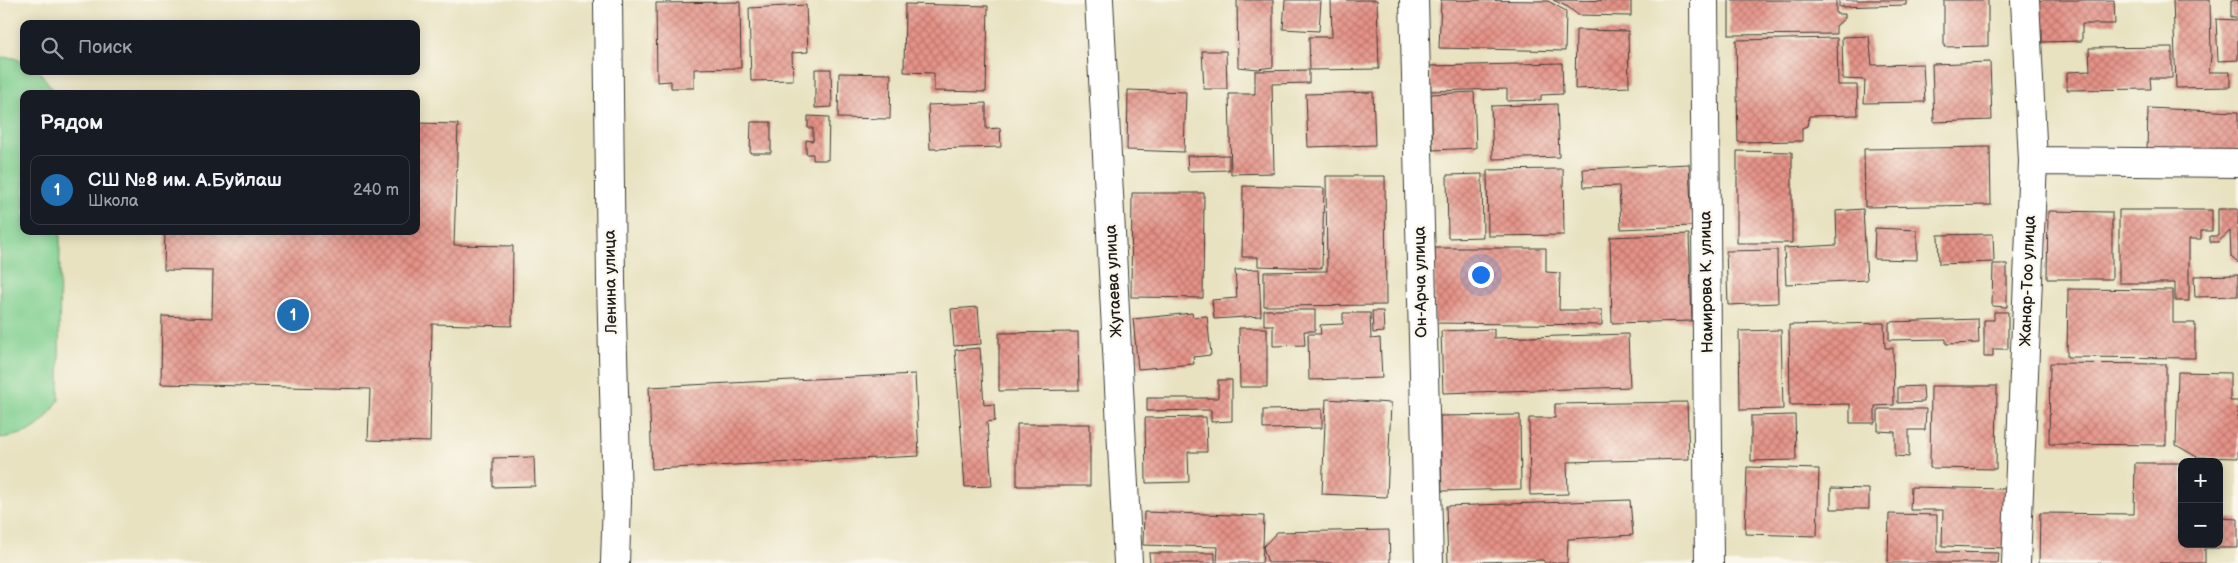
<!DOCTYPE html>
<html lang="ru">
<meta charset="utf-8">
<style>
body{margin:0;font-family:"Balsamiq Sans",sans-serif;background:#242831;color:#f1f3f6}
.controls{position:absolute;right:15px;bottom:15px;display:grid;overflow:hidden;border-radius:10px;box-shadow:0 2px 12px #0003}
.controls button{width:45px;height:45px;display:grid;place-items:center;padding:0;border:0;border-bottom:1px solid #363941;background:#171b24;color:#f1f3f6;font:25px sans-serif}
.you{position:absolute;left:1480px;top:274px;width:18px;height:18px;margin:-12px;border:4px solid #fff;border-radius:50%;background:#1a73e8;box-shadow:0 0 0 8px #1a73e833}
.badge{display:grid;place-items:center;width:32px;height:32px;border-radius:50%;background:#1f6fb2;color:#fff;font-size:16px;font-weight:700}
.pin{position:absolute;translate:-50% -50%;border:2px solid #fff;box-shadow:0 1px 5px #0006}
.list{margin:0;padding:0;list-style:none}
h2{display:flex;justify-content:space-between;align-items:center;height:65px;margin:0;padding:0 20px;font-size:21px}
h2 small{font-size:16px;font-weight:400;color:#9ea1a6}
.list li{display:grid;grid-template-columns:32px 1fr auto;gap:15px;align-items:center;box-sizing:border-box;height:70px;margin:0 10px 10px;padding:0 10px;border:1px solid #363941;border-radius:10px}
.list b{display:block;font-size:19px;white-space:nowrap}
.list p{margin:0;font-size:16px;white-space:nowrap;color:#9ea1a6}
.list em{font-size:16px;font-style:normal;color:#9ea1a6}
.icon{flex:none;width:28px;height:28px;fill:none;stroke:currentColor;stroke-width:2;stroke-linecap:round;stroke-linejoin:round}
.map{position:relative;flex:none;width:2238px;height:563px;overflow:hidden}
.search{position:absolute;background:#171b24;box-shadow:0 2px 12px #0003;left:20px;top:20px;width:400px;height:55px;display:flex;align-items:center;gap:12px;box-sizing:border-box;padding:0 18px;border-radius:10px;color:#9ea1a6;font-size:19px}
.panel{position:absolute;background:#171b24;box-shadow:0 2px 12px #0003;left:20px;top:90px;width:400px;height:145px;border-radius:10px}
.map>svg:first-child{display:block}
</style>
<div class="map">
<svg width="2238" height="563" viewBox="0 0 2238 563">
<defs>
<pattern id="building-cross-hatch" width="8" height="8" patternUnits="userSpaceOnUse" patternTransform="scale(1.25)"><rect width="8" height="8" fill="#e59287"/><path d="M0 0l8 8M0 8l8-8" fill="none" stroke="#b9766e"/></pattern>
</defs>
<rect width="100%" height="100%" fill="#fbf7ec"/>
<filter id="ink" filterUnits="userSpaceOnUse"><feTurbulence type="fractalNoise" baseFrequency=".02" numOctaves="2"/><feDisplacementMap in="SourceGraphic" scale="10" xChannelSelector="R" yChannelSelector="G"/><feConvolveMatrix kernelMatrix="1 2 1 2 8 2 1 2 1" color-interpolation-filters="sRGB"/></filter>
<filter id="wash" filterUnits="userSpaceOnUse"><feTurbulence type="fractalNoise" baseFrequency=".0096" numOctaves="4" result="noise"/><feDisplacementMap in="SourceGraphic" scale="20" xChannelSelector="R" yChannelSelector="G"/><feGaussianBlur stdDeviation="1.12" result="paint"/><feColorMatrix in="noise" values="0 0 0 0 0 0 0 0 0 0 0 0 0 0 0 0 0 1.4 0 .05"/><feComposite in="paint" operator="in"/></filter>
<g filter="url(#wash)">
<rect width="100%" height="100%" fill="#e8e2c1"/>
<!-- green -->
<path fill="#7fcf8f" stroke="#4e7656" d="M 0,57 L 15,58 L 24,63 L 24,71 L 39,71 L 54,91 L 55,94 L 24,94 L 24,231 L 60,231 L 59,400 C 41,427 33,434 0,438 Z"/>
<g id="blocks">
<!-- building -->
<path fill="url(#building-cross-hatch)" d="M 1237,0 L 1273,0 L 1273,67 L 1258,69 L 1238,67 Z
M 1285,0 L 1321,0 L 1319,31 L 1283,29 Z
M 1331,0 L 1377,0 L 1379,69 L 1310,70 L 1309,37 L 1332,37 Z
M 1441,0 L 1548,1 L 1566,11 L 1565,51 L 1439,48 Z
M 1553,0 L 1631,1 L 1631,16 L 1578,15 L 1568,7 Z
M 1729,0 L 1836,0 L 1836,14 L 1845,14 L 1845,18 L 1836,26 L 1836,34 L 1729,35 Z
M 1839,0 L 1906,0 L 1906,5 L 1839,7 Z
M 1944,0 L 1988,0 L 1988,46 L 1944,47 Z
M 2041,0 L 2114,0 L 2115,24 L 2082,24 L 2082,41 L 2042,42 L 2042,29 L 2033,29 L 2033,4 Z
M 2173,0 L 2210,0 L 2211,57 L 2209,72 L 2230,72 L 2230,87 L 2176,88 Z
M 2231,0 L 2238,0 L 2238,17 L 2231,17 Z
M 740,2 L 741,68 L 694,69 L 694,88 L 671,88 L 671,81 L 657,82 L 656,3 Z
M 905,4 L 988,6 L 986,92 L 934,91 L 934,73 L 904,72 Z
M 806,5 L 808,52 L 792,53 L 793,80 L 751,81 L 749,8 Z
M 2216,19 L 2238,20 L 2238,60 L 2218,61 Z
M 1576,30 L 1628,31 L 1629,87 L 1575,89 Z
M 1869,36 L 1872,65 L 1923,64 L 1925,102 L 1864,103 L 1865,80 L 1843,79 L 1842,37 Z
M 1837,38 L 1838,85 L 1857,85 L 1858,115 L 1809,116 L 1807,126 L 1802,128 L 1802,141 L 1738,142 L 1736,40 Z
M 2172,47 L 2172,78 L 2150,78 L 2151,89 L 2067,90 L 2067,72 L 2090,71 L 2089,48 Z
M 1202,51 L 1226,51 L 1227,89 L 1204,89 Z
M 1990,62 L 1992,120 L 1934,122 L 1932,64 Z
M 1562,63 L 1563,94 L 1541,95 L 1541,100 L 1507,101 L 1507,89 L 1431,91 L 1430,66 Z
M 815,69 L 831,69 L 832,107 L 815,108 Z
M 1309,70 L 1309,83 L 1272,84 L 1274,173 L 1231,174 L 1229,94 L 1255,94 L 1255,71 Z
M 839,73 L 891,74 L 890,119 L 838,118 Z
M 1128,90 L 1186,92 L 1184,152 L 1127,150 Z
M 1373,92 L 1375,145 L 1308,147 L 1306,94 Z
M 1474,92 L 1476,148 L 1433,150 L 1431,94 Z
M 986,103 L 986,129 L 1000,128 L 1001,147 L 930,149 L 928,105 Z
M 1557,104 L 1559,157 L 1493,159 L 1491,106 Z
M 2148,108 L 2238,112 L 2238,155 L 2147,152 Z
M 808,116 L 829,117 L 828,160 L 813,160 L 813,154 L 806,154 L 806,140 L 813,141 L 813,128 L 808,128 Z
M 751,122 L 771,122 L 771,153 L 750,153 Z
M 416,123 L 458,124 L 454,245 L 513,246 L 512,326 L 432,324 L 430,442 L 368,440 L 370,389 L 161,384 L 162,316 L 212,318 L 213,271 L 164,270 L 165,231 L 416,231 Z
M 1990,147 L 1991,205 L 1865,207 L 1864,149 Z
M 1737,151 L 1792,152 L 1792,243 L 1737,243 Z
M 1229,155 L 1229,170 L 1188,171 L 1187,156 Z
M 1689,164 L 1692,226 L 1621,229 L 1619,186 L 1584,187 L 1583,169 Z
M 1563,169 L 1564,235 L 1488,236 L 1487,170 Z
M 1482,174 L 1483,237 L 1448,238 L 1447,175 Z
M 1326,176 L 1385,176 L 1386,305 L 1264,306 L 1264,272 L 1327,271 Z
M 1243,186 L 1324,188 L 1322,268 L 1258,266 L 1258,257 L 1242,257 Z
M 1132,193 L 1204,193 L 1203,298 L 1131,297 Z
M 1863,209 L 1867,280 L 1786,284 L 1784,248 L 1837,245 L 1836,211 Z
M 2218,209 L 2238,209 L 2238,263 L 2231,257 L 2230,231 L 2218,242 L 2210,242 L 2210,236 L 2218,236 Z
M 2119,210 L 2212,210 L 2212,231 L 2201,231 L 2201,239 L 2189,239 L 2189,301 L 2175,301 L 2175,283 L 2119,283 Z
M 2048,211 L 2112,212 L 2112,279 L 2047,279 Z
M 1875,228 L 1917,230 L 1917,260 L 1874,259 Z
M 1689,234 L 1692,321 L 1612,323 L 1610,237 Z
M 1993,234 L 1994,262 L 1939,264 L 1938,235 Z
M 1435,248 L 1546,248 L 1546,272 L 1560,273 L 1559,310 L 1602,310 L 1602,325 L 1434,323 Z
M 1777,250 L 1778,303 L 1728,305 L 1726,251 Z
M 1993,264 L 2007,264 L 2007,307 L 1992,306 Z
M 1259,269 L 1261,316 L 1214,319 L 1212,300 L 1237,298 L 1235,270 Z
M 2238,275 L 2238,296 L 2195,297 L 2194,276 Z
M 2068,289 L 2173,290 L 2173,323 L 2195,323 L 2195,358 L 2067,357 Z
M 978,307 L 981,344 L 954,346 L 951,309 Z
M 1264,310 L 1315,310 L 1315,331 L 1304,331 L 1305,345 L 1273,346 L 1273,325 L 1264,325 Z
M 1372,311 L 1383,311 L 1384,332 L 1373,333 Z
M 1994,312 L 2008,312 L 2008,349 L 1993,349 L 1993,357 L 1984,357 L 1984,320 L 1994,320 Z
M 1192,313 L 1193,317 L 1207,316 L 1211,355 L 1193,357 L 1194,364 L 1138,369 L 1133,319 Z
M 1343,313 L 1370,313 L 1371,339 L 1380,338 L 1382,378 L 1309,380 L 1308,334 L 1321,334 L 1320,325 L 1343,324 Z
M 1978,319 L 1979,343 L 1946,344 L 1946,339 L 1889,340 L 1889,322 Z
M 1884,323 L 1885,348 L 1893,348 L 1894,405 L 1875,406 L 1875,423 L 1850,423 L 1850,404 L 1790,405 L 1789,325 Z
M 1239,328 L 1267,328 L 1267,387 L 1240,387 Z
M 1494,329 L 1494,338 L 1628,334 L 1630,387 L 1443,393 L 1441,331 Z
M 1781,330 L 1783,409 L 1740,410 L 1739,331 Z
M 1078,332 L 1079,390 L 999,391 L 999,333 Z
M 980,348 L 984,405 L 994,404 L 995,421 L 987,422 L 992,486 L 965,487 L 955,350 Z
M 2050,363 L 2166,364 L 2166,445 L 2049,444 Z
M 2178,372 L 2230,373 L 2230,401 L 2238,401 L 2238,458 L 2197,457 L 2176,445 Z
M 915,374 L 919,456 L 652,469 L 649,387 Z
M 1218,380 L 1232,380 L 1232,421 L 1211,422 L 1211,410 L 1147,411 L 1147,398 L 1218,398 Z
M 1923,386 L 1924,402 L 1898,403 L 1898,387 Z
M 1931,386 L 1997,386 L 1996,469 L 1930,468 Z
M 1326,399 L 1391,403 L 1387,497 L 1322,494 Z
M 1687,402 L 1689,459 L 1567,462 L 1568,494 L 1530,495 L 1529,418 L 1555,418 L 1555,404 Z
M 1322,409 L 1322,428 L 1263,429 L 1263,410 Z
M 1878,409 L 1926,409 L 1925,430 L 1909,430 L 1909,457 L 1895,456 L 1895,432 L 1878,431 Z
M 1520,415 L 1521,489 L 1442,491 L 1440,416 Z
M 1795,415 L 1796,460 L 1751,461 L 1751,416 Z
M 1206,417 L 1207,452 L 1188,452 L 1189,482 L 1146,483 L 1145,418 Z
M 1017,424 L 1090,424 L 1090,486 L 1017,486 Z
M 534,457 L 535,486 L 493,487 L 493,458 Z
M 2135,463 L 2182,463 L 2182,544 L 2219,544 L 2219,518 L 2238,519 L 2238,548 L 2205,548 L 2205,563 L 2039,563 L 2040,513 L 2134,514 Z
M 1747,467 L 1819,469 L 1817,536 L 1745,534 Z
M 1911,487 L 2008,489 L 2007,548 L 1942,546 L 1943,510 L 1910,510 Z
M 1831,488 L 1869,489 L 1869,509 L 1831,509 Z
M 1630,500 L 1633,535 L 1568,539 L 1567,563 L 1545,563 L 1543,560 L 1448,563 L 1446,506 Z
M 1144,512 L 1264,516 L 1263,547 L 1277,532 L 1389,530 L 1390,563 L 1268,563 L 1263,547 L 1262,563 L 1217,563 L 1218,547 L 1143,545 Z
M 1889,514 L 1937,515 L 1937,552 L 1999,553 L 1998,563 L 1888,563 Z
M 1149,553 L 1215,553 L 1215,563 L 1150,563 Z"/>
</g>
</g>
<g filter="url(#ink)">
<use href="#blocks" fill-opacity="0" stroke="#3b3a35" stroke-width="1"/>
<g fill="none" stroke-linecap="round" stroke-linejoin="round">
<defs>
<path id="minor" d="M 608,0 L 611,282 L 617,500 L 615,563
M 1099,0 L 1128,563
M 1414,0 L 1429,563
M 1704,0 L 1709,563
M 2033,161 L 2238,163
M 2016,563 L 2033,161 L 2025,0"/>
</defs>
<!-- minor casing -->
<use href="#minor" stroke="#3b3a35" stroke-width="30"/>
<!-- minor -->
<use href="#minor" stroke="#fff" stroke-width="28"/>
</g>
</g>
<g text-anchor="middle" dominant-baseline="central" stroke-width="4.5" stroke-linejoin="round" paint-order="stroke">
<!-- street labels -->
<g font-size="16" fill="#1c1c1c" stroke="#fbf7ec">
<text transform="translate(1114 281) rotate(-93)">Жутаева улица</text>
<text transform="translate(2028 281) rotate(-88)">Жанар-Тоо улица</text>
<text transform="translate(611 282) rotate(-91)">Ленина улица</text>
<text transform="translate(1421 282) rotate(-91)">Он-Арча улица</text>
<text transform="translate(1707 282) rotate(-91)">Намирова К. улица</text>
</g>
</g>
</svg>
<div class="controls">
<button>+</button>
<button>−</button>
</div>
<div class="you"></div>
<div class="pin badge" style="left:293px;top:315px">1</div>
<div class="search"><svg class="icon" aria-label="search" viewBox="0 0 24 24"><circle cx="10" cy="10" r="6"/><path d="M15 15l6 6"/></svg>Поиск</div>
<section class="panel">
<h2>Рядом<small></small></h2>
<ul class="list">
<li><span class="badge">1</span><div><b>СШ №8 им. А.Буйлаш</b><p>Школа</p></div><em>240 m</em></li>
</ul>
</section>
</div>
